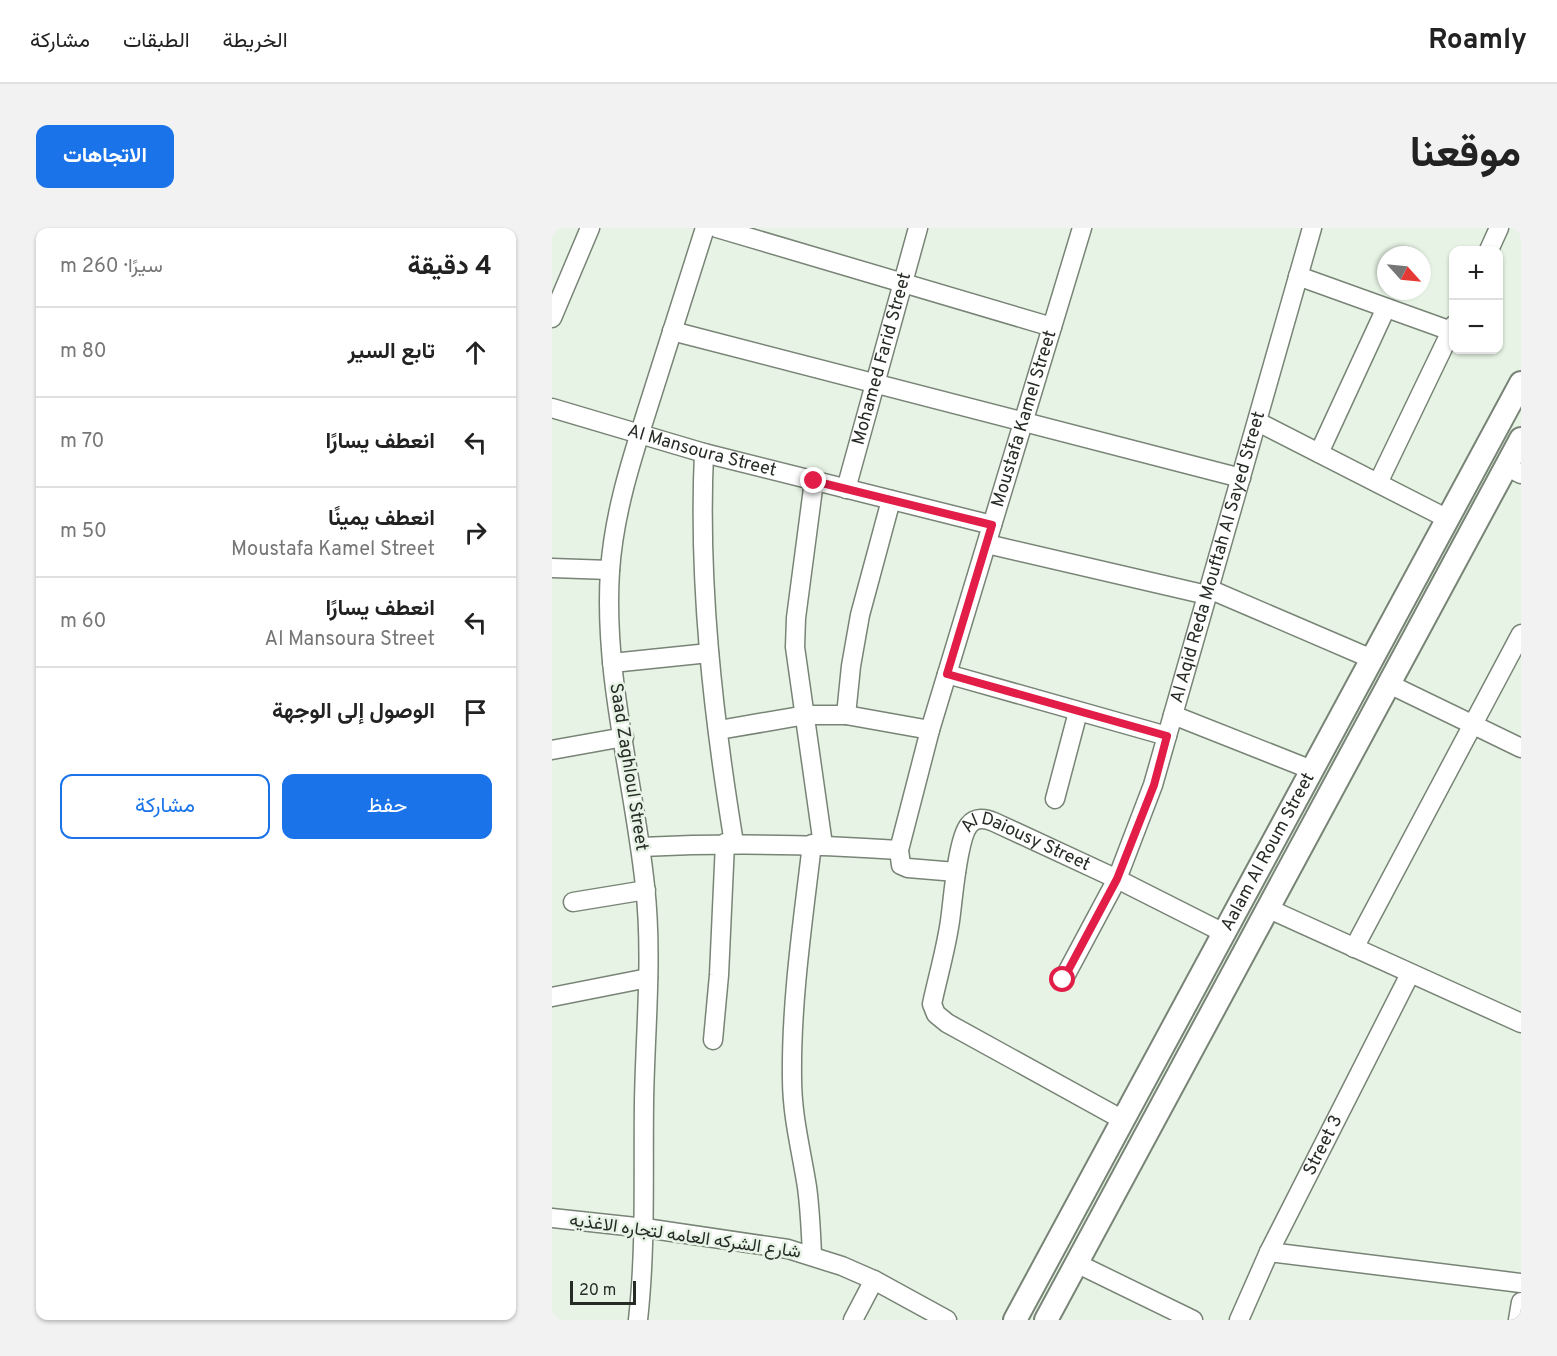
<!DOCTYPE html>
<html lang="ar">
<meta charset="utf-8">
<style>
body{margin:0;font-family:Overpass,Vazirmatn,sans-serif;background:#f2f2f2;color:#222;direction:rtl}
.controls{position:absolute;right:18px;top:18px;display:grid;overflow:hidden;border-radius:12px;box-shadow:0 2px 4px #0004}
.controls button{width:54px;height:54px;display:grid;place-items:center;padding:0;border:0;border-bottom:2px solid #e0e0e0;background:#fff;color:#222;font:30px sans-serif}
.compass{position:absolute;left:825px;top:18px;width:54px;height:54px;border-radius:50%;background:#fff;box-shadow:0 2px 4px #0004;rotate:117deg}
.scale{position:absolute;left:18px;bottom:15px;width:66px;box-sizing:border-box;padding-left:6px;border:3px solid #262b26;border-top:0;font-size:16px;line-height:21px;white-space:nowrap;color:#262b26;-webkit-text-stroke:4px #e7f4e5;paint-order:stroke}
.stop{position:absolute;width:18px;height:18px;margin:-14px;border:4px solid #e11d48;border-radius:50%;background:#fff}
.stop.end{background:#e11d48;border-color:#fff;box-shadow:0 2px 6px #0008}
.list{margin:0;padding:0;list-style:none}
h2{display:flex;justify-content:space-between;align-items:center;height:78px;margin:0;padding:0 24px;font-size:26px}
h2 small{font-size:20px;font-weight:400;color:#767676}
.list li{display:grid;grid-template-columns:39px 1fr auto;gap:18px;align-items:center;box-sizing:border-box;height:90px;padding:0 24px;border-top:2px solid #e0e0e0}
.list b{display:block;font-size:22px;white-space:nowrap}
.list p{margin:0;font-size:20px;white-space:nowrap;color:#767676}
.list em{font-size:20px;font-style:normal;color:#767676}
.actions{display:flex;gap:12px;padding:18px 24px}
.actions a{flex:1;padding:14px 0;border:2px solid #1a73e8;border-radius:12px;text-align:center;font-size:21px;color:#1a73e8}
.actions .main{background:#1a73e8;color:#fff}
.icon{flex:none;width:33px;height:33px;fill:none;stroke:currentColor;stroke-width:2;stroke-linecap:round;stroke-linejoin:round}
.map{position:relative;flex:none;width:969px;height:1092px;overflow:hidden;direction:ltr;border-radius:12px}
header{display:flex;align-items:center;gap:36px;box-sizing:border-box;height:84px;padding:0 30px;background:#fff;border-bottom:2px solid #e0e0e0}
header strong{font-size:28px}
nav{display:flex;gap:33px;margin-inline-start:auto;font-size:21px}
.intro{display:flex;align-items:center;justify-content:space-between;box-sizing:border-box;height:144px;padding:0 36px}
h1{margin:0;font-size:42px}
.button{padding:15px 27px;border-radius:12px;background:#1a73e8;color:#fff;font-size:21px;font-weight:700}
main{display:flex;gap:36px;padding:0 36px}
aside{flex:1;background:#fff;border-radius:12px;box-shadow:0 2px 4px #0004}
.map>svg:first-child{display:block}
</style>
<header>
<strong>Roamly</strong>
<nav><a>الخريطة</a><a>الطبقات</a><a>مشاركة</a></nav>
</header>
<div class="intro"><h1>موقعنا</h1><a class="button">الاتجاهات</a></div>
<main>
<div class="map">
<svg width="969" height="1092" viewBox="0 0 969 1092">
<rect width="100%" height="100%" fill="#e7f4e5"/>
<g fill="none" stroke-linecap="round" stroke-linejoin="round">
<defs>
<g id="minor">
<path d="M 165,0 L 500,99"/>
<path d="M 937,22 L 947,0"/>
<path d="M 746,48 L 899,103"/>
<path d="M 0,90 L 38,0"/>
<path d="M 120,103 L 689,250"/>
<path id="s1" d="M 0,180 L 152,225 L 440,297"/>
<path d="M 706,194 L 896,291"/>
<path d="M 152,225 C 146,355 161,487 182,615"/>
<path d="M 767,225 L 834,80"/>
<path d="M 954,238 L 969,246"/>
<path d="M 262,253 L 244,390 L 243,419 L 271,617"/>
<path d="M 826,255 L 902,97"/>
<path id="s2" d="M 294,261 L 366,0"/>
<path d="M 435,316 L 655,367"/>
<path d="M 0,340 L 58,342"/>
<path d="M 657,361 L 820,431"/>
<path d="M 60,435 L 157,425"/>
<path d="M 395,446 L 615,508"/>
<path d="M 837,456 L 969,520"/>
<path d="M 294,487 L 299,438 L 308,387 L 339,272"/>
<path d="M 621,487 L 760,542"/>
<path d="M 167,502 L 254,487 L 294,487 L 378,502"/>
<path d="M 0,522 L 72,509"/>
<path d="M 503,571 L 526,484"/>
<path d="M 260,616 C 251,693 239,772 240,850 C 240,888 249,921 255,959 C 258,981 259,1004 260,1027"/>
<path d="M 89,619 C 175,615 260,616 347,622"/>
<path id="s3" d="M 404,644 L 356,640 L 349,637 L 347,622 L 378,502 L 530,0"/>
<path d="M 21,674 L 94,662"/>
<path d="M 715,680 L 969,795"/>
<path d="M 802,720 L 969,406"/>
<path id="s4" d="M 511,752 L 565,651 L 601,557 L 760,0"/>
<path d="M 0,769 L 96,750"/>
<path d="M 161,812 L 167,747 L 173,615"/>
<path id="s5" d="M 571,892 L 395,795 L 384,786 L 380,776 C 386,748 394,721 398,693 C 401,673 405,612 417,597 C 423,589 433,590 442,594 L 565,651 L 672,705"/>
<path d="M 0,990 L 93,1000 L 236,1021 L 290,1038 L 322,1052 L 395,1092"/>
<path d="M 717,1024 L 969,1055"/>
<path d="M 524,1035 L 641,1092"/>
<path d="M 86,1092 C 94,1020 91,948 92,875 C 93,803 101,730 93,658 C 82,553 51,448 58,343 C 62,283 81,227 99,170 C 117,113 135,57 153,0"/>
<path d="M 301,1092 L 322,1052"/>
<path id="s6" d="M 687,1092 L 717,1024 L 858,746"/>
<path d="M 966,1092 L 969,1074"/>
</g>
<g id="tertiary">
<path id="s7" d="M 463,1092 L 969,155"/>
<path d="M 494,1092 L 969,211"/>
</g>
</defs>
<!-- minor casing -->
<use href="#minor" stroke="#788476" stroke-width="21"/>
<!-- tertiary casing -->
<use href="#tertiary" stroke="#788476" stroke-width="26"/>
<!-- minor -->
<use href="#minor" stroke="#fff" stroke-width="18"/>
<!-- tertiary -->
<use href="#tertiary" stroke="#fff" stroke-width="22"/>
</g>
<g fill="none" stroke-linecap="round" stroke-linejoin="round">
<!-- route -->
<path stroke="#e11d48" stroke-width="8" d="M 262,253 L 440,297 L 395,446 L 615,508 L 602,557 L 565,651 L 511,752"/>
</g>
<g text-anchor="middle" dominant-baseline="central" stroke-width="5" stroke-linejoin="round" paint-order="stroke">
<!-- street labels -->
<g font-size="18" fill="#262b26" stroke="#e7f4e5">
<text stroke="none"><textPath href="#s2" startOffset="135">Mohamed Farid Street</textPath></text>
<text stroke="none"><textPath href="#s3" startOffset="520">Moustafa Kamel Street</textPath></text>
<text stroke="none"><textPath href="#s1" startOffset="156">Al Mansoura Street</textPath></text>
<text stroke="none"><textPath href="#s4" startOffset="452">Al Aqid Reda Mouftah Al Sayed Street</textPath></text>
<text transform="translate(76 539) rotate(81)">Saad Zaghloul Street</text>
<text stroke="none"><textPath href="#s7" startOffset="532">Aalam Al Roum Street</textPath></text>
<text stroke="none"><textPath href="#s5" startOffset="472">Al Daiousy Street</textPath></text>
<text stroke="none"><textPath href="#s6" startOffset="194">Street 3</textPath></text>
<text transform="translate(133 1009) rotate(8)">شارع الشركه العامه لتجاره الاغذيه</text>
</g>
</g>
</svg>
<div class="controls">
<button>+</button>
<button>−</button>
</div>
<svg class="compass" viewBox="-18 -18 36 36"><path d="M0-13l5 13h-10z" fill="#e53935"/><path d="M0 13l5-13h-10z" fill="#767676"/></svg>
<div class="scale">20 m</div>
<div class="stop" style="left:511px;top:752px"></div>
<div class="stop end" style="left:262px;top:253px"></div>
</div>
<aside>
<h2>4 دقيقة<small>سيرًا · 260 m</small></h2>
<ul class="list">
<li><svg class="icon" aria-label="ahead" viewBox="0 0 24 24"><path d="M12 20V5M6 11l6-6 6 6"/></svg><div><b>تابع السير</b></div><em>80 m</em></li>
<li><svg class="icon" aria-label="left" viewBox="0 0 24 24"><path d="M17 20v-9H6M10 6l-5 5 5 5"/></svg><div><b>انعطف يسارًا</b></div><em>70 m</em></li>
<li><svg class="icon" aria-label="right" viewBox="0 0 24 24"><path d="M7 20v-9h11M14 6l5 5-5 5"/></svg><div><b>انعطف يمينًا</b><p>Moustafa Kamel Street</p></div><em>50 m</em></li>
<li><svg class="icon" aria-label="left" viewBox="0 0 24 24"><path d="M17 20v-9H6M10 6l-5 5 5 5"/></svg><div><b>انعطف يسارًا</b><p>Al Mansoura Street</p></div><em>60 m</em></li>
<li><svg class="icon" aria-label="arrive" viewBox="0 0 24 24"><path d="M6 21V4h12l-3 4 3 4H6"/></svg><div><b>الوصول إلى الوجهة</b></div></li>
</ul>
<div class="actions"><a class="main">حفظ</a><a>مشاركة</a></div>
</aside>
</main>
